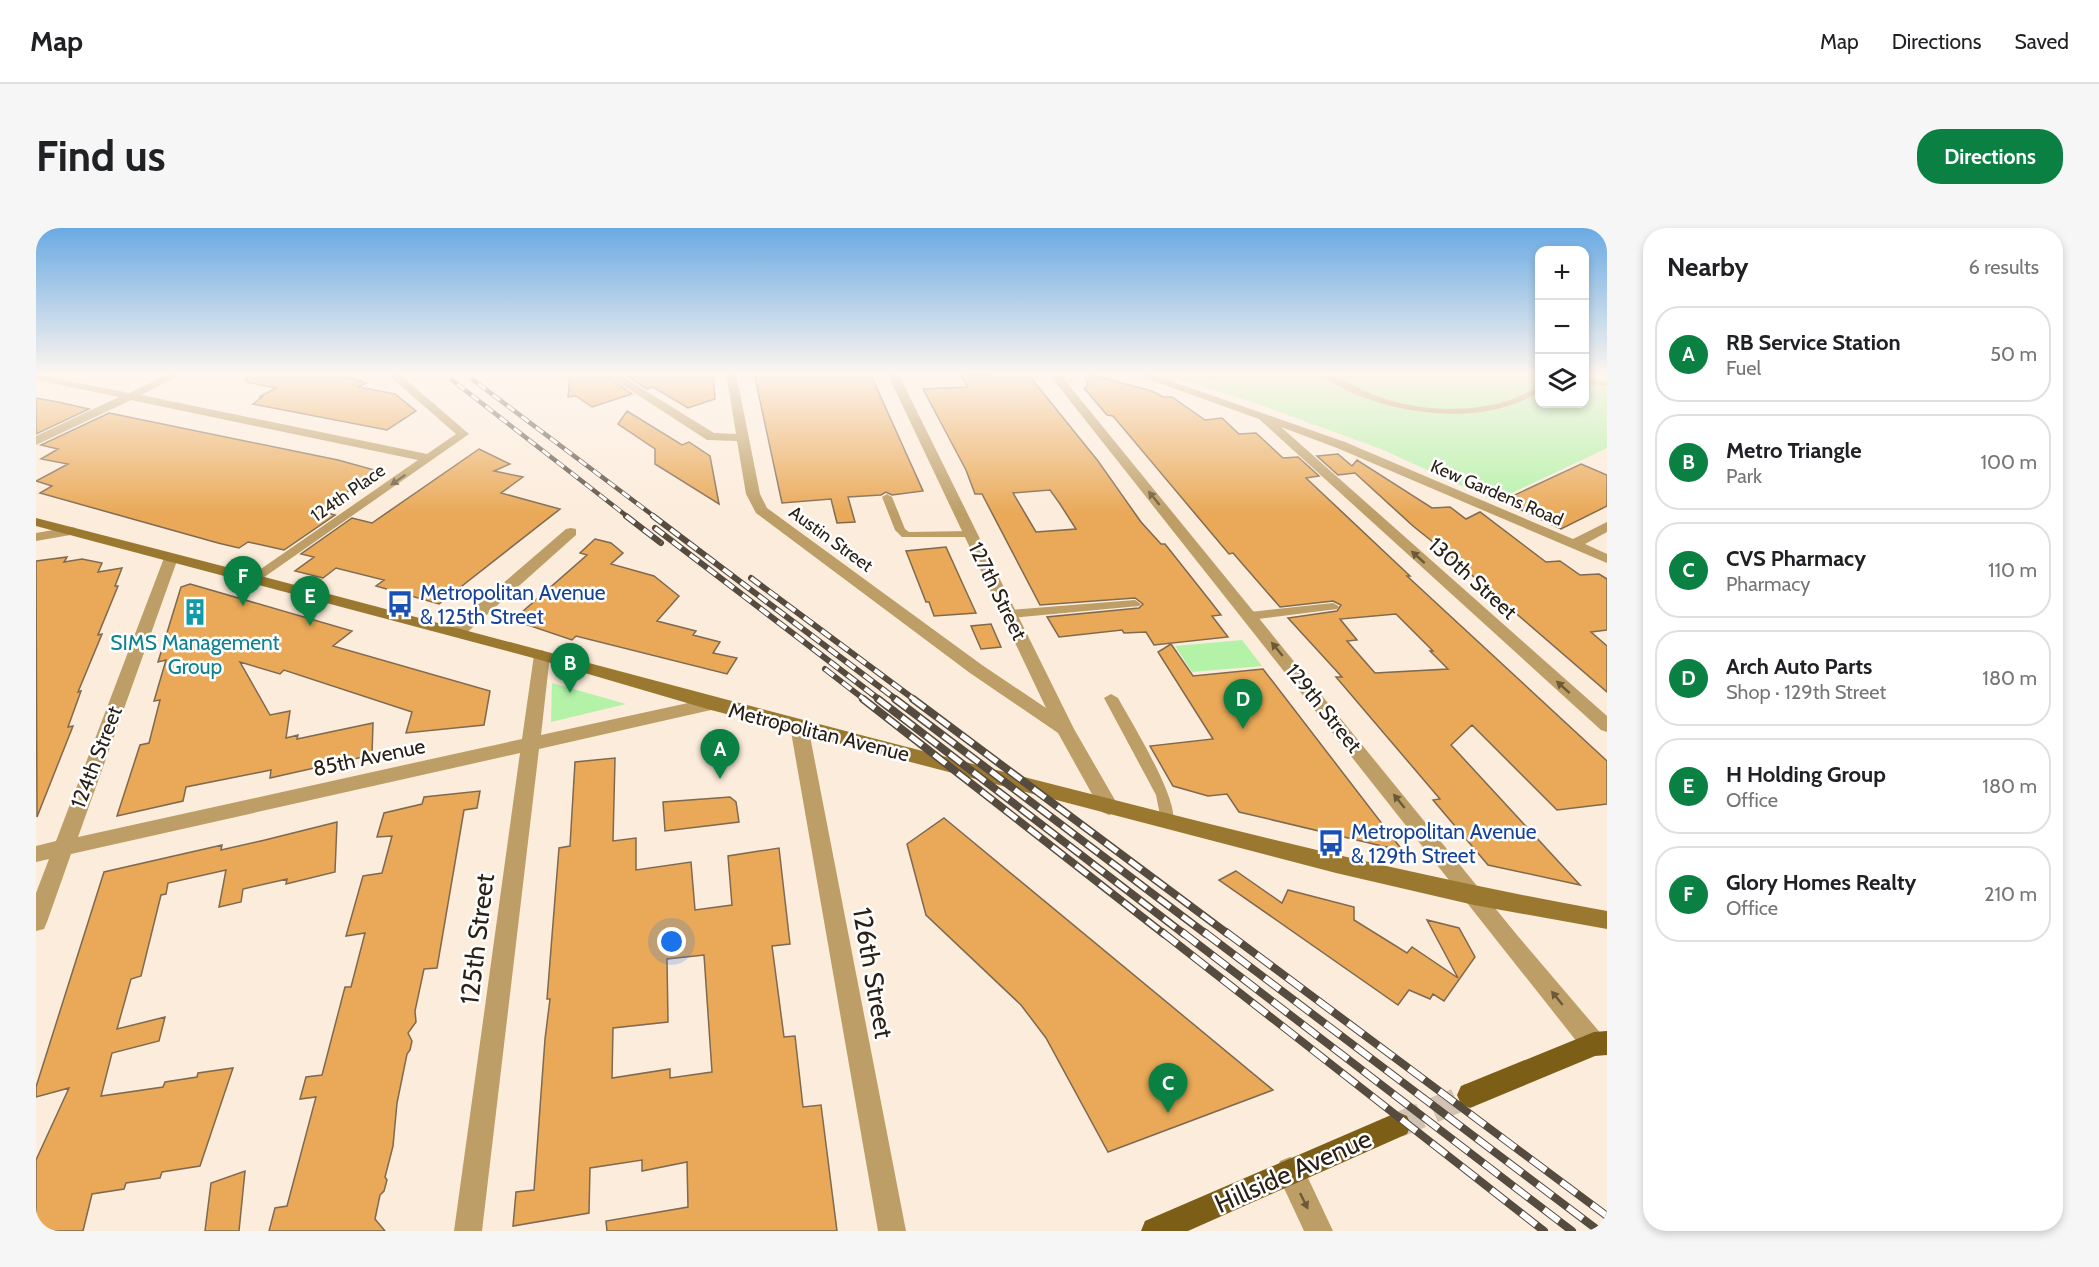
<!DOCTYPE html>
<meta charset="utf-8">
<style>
body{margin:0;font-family:Cabin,sans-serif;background:#f6f6f6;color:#202124}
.controls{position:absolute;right:18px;top:18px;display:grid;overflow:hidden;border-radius:12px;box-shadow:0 3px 9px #0003}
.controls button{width:54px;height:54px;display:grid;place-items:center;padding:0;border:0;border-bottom:2px solid #e0e0e0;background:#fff;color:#202124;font:30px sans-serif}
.you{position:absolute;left:636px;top:714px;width:21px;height:21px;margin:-15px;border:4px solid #fff;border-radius:50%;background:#1a73e8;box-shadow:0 0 0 9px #1a73e833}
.badge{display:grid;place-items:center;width:39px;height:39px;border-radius:50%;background:#0b8043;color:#fff;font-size:20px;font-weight:700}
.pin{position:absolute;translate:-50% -50px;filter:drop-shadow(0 2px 3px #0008)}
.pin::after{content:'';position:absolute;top:32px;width:21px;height:18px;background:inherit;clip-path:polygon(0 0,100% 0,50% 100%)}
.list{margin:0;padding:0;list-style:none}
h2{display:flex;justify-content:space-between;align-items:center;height:78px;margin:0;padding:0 24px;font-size:26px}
h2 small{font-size:20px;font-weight:400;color:#757577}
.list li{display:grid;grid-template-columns:39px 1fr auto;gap:18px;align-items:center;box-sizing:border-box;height:96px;margin:0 12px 12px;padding:0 12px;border:2px solid #e0e0e0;border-radius:24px}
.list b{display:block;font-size:22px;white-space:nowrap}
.list p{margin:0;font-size:20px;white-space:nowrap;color:#757577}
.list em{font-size:20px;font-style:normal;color:#757577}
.icon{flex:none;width:33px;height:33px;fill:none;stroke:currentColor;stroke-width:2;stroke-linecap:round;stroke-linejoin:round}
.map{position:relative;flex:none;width:1571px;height:1003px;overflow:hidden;border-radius:24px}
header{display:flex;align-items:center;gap:36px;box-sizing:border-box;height:84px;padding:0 30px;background:#fff;border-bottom:2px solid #e0e0e0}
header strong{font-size:28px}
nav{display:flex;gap:33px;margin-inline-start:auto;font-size:21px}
.intro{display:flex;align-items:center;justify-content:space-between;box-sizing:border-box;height:144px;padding:0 36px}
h1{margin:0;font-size:42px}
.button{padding:15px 27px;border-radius:24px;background:#0b8043;color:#fff;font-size:21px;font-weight:700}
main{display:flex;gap:36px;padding:0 36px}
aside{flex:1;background:#fff;border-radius:24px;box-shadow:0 3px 9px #0003}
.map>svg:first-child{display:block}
</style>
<header>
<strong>Map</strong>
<nav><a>Map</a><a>Directions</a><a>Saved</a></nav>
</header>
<div class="intro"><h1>Find us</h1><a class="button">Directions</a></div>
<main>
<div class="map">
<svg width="1571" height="1003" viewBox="0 0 1571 1003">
<rect width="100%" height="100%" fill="#fcecdb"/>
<!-- green -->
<path fill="#b4f2a8" d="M 1125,145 L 1503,145 L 1504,176 L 1548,176 L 1549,145 L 1571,145 L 1571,220 L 1459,273 L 1345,221 L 1216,174 Z
M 1206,412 L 1226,438 L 1156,444 L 1139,418 Z
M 516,455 L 590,476 L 515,494 Z"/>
<!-- building -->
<path fill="#e9a958" stroke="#7f694f" stroke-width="1.5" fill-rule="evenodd" d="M 211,145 L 292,145 L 326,153 L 324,154 L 330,155 L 323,159 L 359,166 L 380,183 L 351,202 L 217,176 L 226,169 L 223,169 L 240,160 L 210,154 Z
M 543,145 L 566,145 L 596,166 L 556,179 L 540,168 L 532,169 L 534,146 Z
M 586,145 L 677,145 L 679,171 L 652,180 L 617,159 L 611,161 Z
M 718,145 L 834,145 L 887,263 L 856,267 L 850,264 L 845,267 L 812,269 L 819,294 L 801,295 L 795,271 L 746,275 Z
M 991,145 L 1062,233 L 1105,294 L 1125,316 L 1129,316 L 1171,369 L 1185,387 L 1176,388 L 1192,409 L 1118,417 L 1110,404 L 1088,405 L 1086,402 L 1023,409 L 1011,389 L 1103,380 L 1107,376 L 1099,370 L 1004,377 L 946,266 L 939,266 L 930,242 L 887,161 L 932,159 L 925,148 ZM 1014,262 L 1024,276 L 1040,301 L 1000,304 L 977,265 Z
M 1048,145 L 1116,163 L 1127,169 L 1136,169 L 1169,192 L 1186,190 L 1203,206 L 1220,205 L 1247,230 L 1262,229 L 1283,248 L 1270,250 L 1374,348 L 1371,348 L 1571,533 L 1571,576 L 1521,582 L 1436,497 L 1415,517 L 1544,657 L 1452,637 L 1397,572 L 1404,571 L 1300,449 L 1306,449 L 1252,390 L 1301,383 L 1305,377 L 1297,373 L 1244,379 L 1197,325 L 1193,326 L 1077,188 L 1071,187 L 1048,160 L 1052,157 ZM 1360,386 L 1397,423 L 1394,423 L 1412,441 L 1339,445 L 1311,413 L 1321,412 L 1304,391 Z
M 0,170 L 22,174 L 53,181 L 0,206 Z
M 591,183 L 646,217 L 653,214 L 674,228 L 683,276 L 619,236 L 619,221 L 582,196 Z
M 73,185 L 302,232 L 342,243 L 283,283 L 299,287 L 248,322 L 212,314 L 203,320 L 182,315 L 4,265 L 16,258 L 0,253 L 32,236 L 5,231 L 22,221 L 5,217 Z
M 443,221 L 474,236 L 458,243 L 487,249 L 465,265 L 524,281 L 403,376 L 340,358 L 348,352 L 300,340 L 287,350 L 259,343 L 278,329 L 265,326 L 316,290 L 336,295 Z
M 1302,226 L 1316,238 L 1321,232 L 1396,280 L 1414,279 L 1430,291 L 1444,284 L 1510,334 L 1524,333 L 1544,347 L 1563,346 L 1571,351 L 1571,402 L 1555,404 L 1571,418 L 1571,464 L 1431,343 L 1433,343 L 1377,298 L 1319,245 L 1302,247 L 1281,228 Z
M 1545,236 L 1571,247 L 1571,278 L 1525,301 L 1466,273 Z
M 559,311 L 575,315 L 587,325 L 575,336 L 618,348 L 643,368 L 621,393 L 660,403 L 657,407 L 684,414 L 677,425 L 701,430 L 691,446 L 540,408 L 536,412 L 477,392 L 551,327 L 544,325 Z
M 910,319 L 929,361 L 940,385 L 898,388 L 893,374 L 890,374 L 870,323 Z
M 31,329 L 28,334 L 46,331 L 66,335 L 62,344 L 86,340 L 79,358 L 82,358 L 62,407 L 66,406 L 42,464 L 45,463 L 32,499 L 37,498 L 1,589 L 0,333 Z
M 154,356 L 316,403 L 297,418 L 454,463 L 448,497 L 370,505 L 376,484 L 248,442 L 244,446 L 204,434 L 234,487 L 254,483 L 250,510 L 262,507 L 261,511 L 337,495 L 336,527 L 234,550 L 235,542 L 150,559 L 147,573 L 81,588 L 104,517 L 113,515 L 124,472 L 118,473 L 130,432 L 122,434 L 145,359 Z
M 955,396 L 965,419 L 945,421 L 935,398 Z
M 1135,416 L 1157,448 L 1227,441 L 1367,623 L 1203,584 L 1191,566 L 1172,568 L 1137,558 L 1114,518 L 1177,511 L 1122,424 Z
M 579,530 L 577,613 L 600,610 L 600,642 L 655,634 L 659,682 L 696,677 L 692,628 L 743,620 L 754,716 L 736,718 L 748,809 L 759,808 L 767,879 L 785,877 L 801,1003 L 571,1003 L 570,993 L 652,979 L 651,934 L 606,943 L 606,932 L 554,940 L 553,985 L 477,998 L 480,964 L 498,962 L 509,811 L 514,771 L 511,771 L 523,620 L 534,618 L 539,534 ZM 668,727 L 676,844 L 634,850 L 634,841 L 576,850 L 577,800 L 632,794 L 631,731 Z
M 444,563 L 441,580 L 428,582 L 401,740 L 388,741 L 379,783 L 380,794 L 372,805 L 376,813 L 374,822 L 371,826 L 361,875 L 357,918 L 349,949 L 351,952 L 348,963 L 344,967 L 339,991 L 349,1003 L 233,1003 L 239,980 L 251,978 L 280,869 L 264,871 L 270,849 L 286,847 L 309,759 L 315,759 L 329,705 L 310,708 L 327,648 L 346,645 L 356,608 L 341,609 L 348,585 L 386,576 L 388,569 Z
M 694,569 L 700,574 L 703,594 L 629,603 L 627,574 Z
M 908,590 L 1237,862 L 1072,924 L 1010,810 L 985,777 L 890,687 L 871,616 Z
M 301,594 L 299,644 L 250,656 L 251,651 L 207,661 L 205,674 L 183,679 L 190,642 L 132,655 L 130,666 L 125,667 L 105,748 L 95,751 L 81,801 L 129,789 L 123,813 L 76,825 L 65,868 L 127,859 L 129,854 L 161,849 L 162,845 L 197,840 L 164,938 L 126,944 L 124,950 L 90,955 L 88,961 L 56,966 L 47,1003 L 0,1003 L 0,932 L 33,860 L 0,869 L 0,859 L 68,644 L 186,617 L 185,622 L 229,612 Z
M 1200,643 L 1246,675 L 1252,662 L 1318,679 L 1318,692 L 1371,725 L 1376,719 L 1422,750 L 1391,692 L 1423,700 L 1439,729 L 1408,773 L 1397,766 L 1394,771 L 1373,762 L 1362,777 L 1183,652 Z
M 209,943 L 203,1003 L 169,1003 L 175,955 Z"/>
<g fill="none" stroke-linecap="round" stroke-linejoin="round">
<!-- primary-tunnel -->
<path stroke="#d2c3b4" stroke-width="25" stroke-dasharray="25 13" stroke-linecap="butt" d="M 1362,897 L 1434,867"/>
<!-- path -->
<path stroke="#998c7e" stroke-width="2" stroke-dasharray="3 3" stroke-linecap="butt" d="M 1172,151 L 1193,145"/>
<!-- lane -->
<path fill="#bc9e66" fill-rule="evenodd" d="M 1282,145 C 1301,145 1320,160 1338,167 C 1380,183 1431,186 1474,172 C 1484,169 1493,162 1504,159 L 1504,164 C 1487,173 1470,180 1451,183 C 1399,192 1325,178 1282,145 Z
M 1548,151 L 1571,154 L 1571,158 L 1548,155 Z
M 851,266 L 856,269 L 869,301 L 873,304 L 934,303 L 939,306 L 934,309 L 866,309 L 859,302 L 846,269 Z
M 1099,372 L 1105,376 L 1103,378 L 974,390 L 968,386 L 974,382 Z
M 1297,375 L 1301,377 L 1303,379 L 1301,381 L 1214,392 L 1208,388 L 1214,384 Z
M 1075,466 L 1082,470 C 1094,492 1147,577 1136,597 L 1131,599 L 1126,597 L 1120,567 L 1068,470 Z"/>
<!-- street -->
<path fill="#bc9e66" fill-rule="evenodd" d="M 134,145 L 148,145 L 105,167 L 391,226 L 420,206 L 350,145 L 362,145 L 433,206 L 217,357 L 210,353 L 212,350 L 382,232 L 95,172 L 0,217 L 0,208 L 83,169 L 0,152 L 0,146 L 93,165 Z
M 568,145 L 581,145 L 678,205 L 700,206 L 690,145 L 700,145 L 724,266 L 731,280 L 946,437 L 1010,480 L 851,145 L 862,145 L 1038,501 L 1083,579 L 1080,584 L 1073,587 L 1066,584 L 1022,505 L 934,445 L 720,285 L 710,266 L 701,213 L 671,212 Z
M 1012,145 L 1023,145 L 1481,707 L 1567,808 L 1570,816 L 1567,824 L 1558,828 L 1549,824 Z
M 1095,145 L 1112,145 L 1309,214 L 1537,311 L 1571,294 L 1571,304 L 1549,316 L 1571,326 L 1571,335 L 1301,220 L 1245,199 L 1571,488 L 1571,504 L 1565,502 L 1223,191 Z
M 35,299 L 40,300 L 40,306 L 0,313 L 0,305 Z
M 535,300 L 540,301 L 540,307 L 427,408 L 415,408 L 413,404 L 415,400 L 530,301 Z
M 135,326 L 142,330 L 42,609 L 486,511 L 498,427 L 506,422 L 514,427 L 505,507 L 675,470 L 684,476 L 675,482 L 503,521 L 446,1003 L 418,1003 L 484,525 L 35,626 L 11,694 L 8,701 L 0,703 L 0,665 L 13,631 L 0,634 L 0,618 L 20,613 L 128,330 Z
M 763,492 L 769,494 L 772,498 L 870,1003 L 842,1003 L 754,498 L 757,494 Z
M 1254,929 L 1264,933 L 1297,1003 L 1268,1003 L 1240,943 L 1244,933 Z"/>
<!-- secondary -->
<path fill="#9a782f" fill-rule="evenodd" d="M 0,290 C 331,374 661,466 992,550 C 1184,599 1375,648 1571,683 L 1571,701 L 1438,677 L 1300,645 L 675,482 L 501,431 L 0,298 Z"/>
<!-- primary -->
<path fill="#7d5e17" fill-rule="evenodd" d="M 1571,803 L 1571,827 L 1559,828 L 1434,880 L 1425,876 L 1421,867 L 1425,858 L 1558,804 Z
M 1362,884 L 1371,888 L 1375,897 L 1371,906 L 1152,1003 L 1105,1003 L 1109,993 Z"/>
<defs>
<path id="rail-far3" d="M 407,145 L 592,289
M 428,145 L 619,289"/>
<path id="rail-far2" d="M 590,288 L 625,315
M 617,288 L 861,472
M 619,300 L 844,472
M 715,350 L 879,472
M 789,441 L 829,472"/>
<path id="rail-far1" d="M 827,471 L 1128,706
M 842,471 L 1148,706
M 859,471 L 1170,706
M 877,471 L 1192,706"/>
<path id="rail" d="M 1126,704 L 1508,1003
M 1146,704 L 1536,1003
M 1168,704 L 1563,1003
M 1190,704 L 1571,988"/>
</defs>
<!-- rail-far3 casing -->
<use href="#rail-far3" stroke="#564b3f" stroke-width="4.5"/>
<!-- rail-far2 casing -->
<use href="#rail-far2" stroke="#564b3f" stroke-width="6"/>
<!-- rail-far1 casing -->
<use href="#rail-far1" stroke="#564b3f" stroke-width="8"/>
<!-- rail casing -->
<use href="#rail" stroke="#564b3f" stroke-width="8"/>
<!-- rail-far3 -->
<use href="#rail-far3" stroke="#fff" stroke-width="3" stroke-dasharray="9" stroke-linecap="butt"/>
<!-- rail-far2 -->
<use href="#rail-far2" stroke="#fff" stroke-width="4" stroke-dasharray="11" stroke-linecap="butt"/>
<!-- rail-far1 -->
<use href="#rail-far1" stroke="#fff" stroke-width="5" stroke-dasharray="15" stroke-linecap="butt"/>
<!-- rail -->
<use href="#rail" stroke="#fff" stroke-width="6" stroke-dasharray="19" stroke-linecap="butt"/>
</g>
<!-- one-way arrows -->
<defs><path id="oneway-solid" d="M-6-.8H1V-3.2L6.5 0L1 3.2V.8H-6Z" transform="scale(1.5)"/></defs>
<g fill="#6c593a">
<use href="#oneway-solid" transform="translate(362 252) rotate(145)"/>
<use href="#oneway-solid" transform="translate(1118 270) rotate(-129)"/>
<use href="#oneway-solid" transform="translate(1382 329) rotate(-138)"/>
<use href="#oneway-solid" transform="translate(1241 421) rotate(-129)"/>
<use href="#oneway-solid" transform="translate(1527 459) rotate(-138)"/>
<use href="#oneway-solid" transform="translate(1363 573) rotate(-129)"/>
<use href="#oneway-solid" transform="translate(1521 770) rotate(-129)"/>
<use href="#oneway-solid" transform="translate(1268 973) rotate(64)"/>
</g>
<!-- sky -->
<linearGradient id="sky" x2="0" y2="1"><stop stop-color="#6aaae3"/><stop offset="0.51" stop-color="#fef6ef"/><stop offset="1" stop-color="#fef6ef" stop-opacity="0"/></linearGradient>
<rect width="1571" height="286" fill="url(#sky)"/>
<!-- icons -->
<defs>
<symbol id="bus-bare" viewBox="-9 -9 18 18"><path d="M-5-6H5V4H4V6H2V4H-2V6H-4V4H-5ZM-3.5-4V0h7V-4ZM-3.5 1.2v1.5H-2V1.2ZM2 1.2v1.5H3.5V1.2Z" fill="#1a4fb4" stroke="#fff" stroke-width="2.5" paint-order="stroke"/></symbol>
<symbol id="building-bare" viewBox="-9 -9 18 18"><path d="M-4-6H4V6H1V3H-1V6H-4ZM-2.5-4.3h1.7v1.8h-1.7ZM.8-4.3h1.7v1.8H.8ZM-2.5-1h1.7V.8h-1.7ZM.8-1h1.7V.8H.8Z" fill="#0f9aa8" stroke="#fff" stroke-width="2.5" paint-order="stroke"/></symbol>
</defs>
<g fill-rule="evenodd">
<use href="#bus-bare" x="345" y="357" width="38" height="38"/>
<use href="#building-bare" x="140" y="365" width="38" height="38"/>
<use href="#bus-bare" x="1276" y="596" width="38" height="38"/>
</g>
<g text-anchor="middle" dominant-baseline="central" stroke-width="5" stroke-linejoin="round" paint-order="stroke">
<!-- far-street labels -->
<g font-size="18" fill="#2a2016" stroke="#fff">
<text transform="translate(312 265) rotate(-35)">124th Place</text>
<text transform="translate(1461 265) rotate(23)">Kew Gardens Road</text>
<text transform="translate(795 311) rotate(36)">Austin Street</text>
</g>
<!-- street labels -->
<g font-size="21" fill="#2a2016" stroke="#fff">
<text transform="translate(1437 350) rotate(42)">130th Street</text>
<text transform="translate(962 363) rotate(64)">127th Street</text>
<text transform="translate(1288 480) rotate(51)">129th Street</text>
<text transform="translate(783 504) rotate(14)">Metropolitan Avenue</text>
<text transform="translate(60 529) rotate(-69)">124th Street</text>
<text transform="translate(333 529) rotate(-12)">85th Avenue</text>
</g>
<!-- transit labels -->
<g font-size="21" fill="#164399" stroke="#fff" text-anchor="start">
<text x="384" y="364">Metropolitan Avenue<tspan x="384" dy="24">&amp; 125th Street</tspan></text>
<text x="1315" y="603">Metropolitan Avenue<tspan x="1315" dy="24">&amp; 129th Street</tspan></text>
</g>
<!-- culture labels -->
<g font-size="21" fill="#0d838f" stroke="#fff">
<text x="159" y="414">SIMS Management<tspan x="159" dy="24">Group</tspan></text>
</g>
<!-- near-street labels -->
<g font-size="26" fill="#2a2016" stroke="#fff">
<text transform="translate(441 711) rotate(-83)">125th Street</text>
<text transform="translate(837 745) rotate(80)">126th Street</text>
<text transform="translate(1257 943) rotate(-24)">Hillside Avenue</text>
</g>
</g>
</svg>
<div class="controls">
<button>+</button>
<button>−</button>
<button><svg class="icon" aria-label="layers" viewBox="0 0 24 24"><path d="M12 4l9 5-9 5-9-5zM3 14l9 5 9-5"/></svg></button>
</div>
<div class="you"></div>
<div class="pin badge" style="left:684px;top:551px">A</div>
<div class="pin badge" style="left:534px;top:465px">B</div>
<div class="pin badge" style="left:1132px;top:885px">C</div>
<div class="pin badge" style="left:1207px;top:501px">D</div>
<div class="pin badge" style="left:274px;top:398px">E</div>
<div class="pin badge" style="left:207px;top:378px">F</div>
</div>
<aside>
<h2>Nearby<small>6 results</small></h2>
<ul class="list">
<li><span class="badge">A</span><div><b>RB Service Station</b><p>Fuel</p></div><em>50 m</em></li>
<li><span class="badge">B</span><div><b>Metro Triangle</b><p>Park</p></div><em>100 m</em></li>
<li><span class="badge">C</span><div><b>CVS Pharmacy</b><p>Pharmacy</p></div><em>110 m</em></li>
<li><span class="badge">D</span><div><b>Arch Auto Parts</b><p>Shop · 129th Street</p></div><em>180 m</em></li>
<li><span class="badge">E</span><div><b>H Holding Group</b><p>Office</p></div><em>180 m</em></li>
<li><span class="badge">F</span><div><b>Glory Homes Realty</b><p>Office</p></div><em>210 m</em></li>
</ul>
</aside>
</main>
